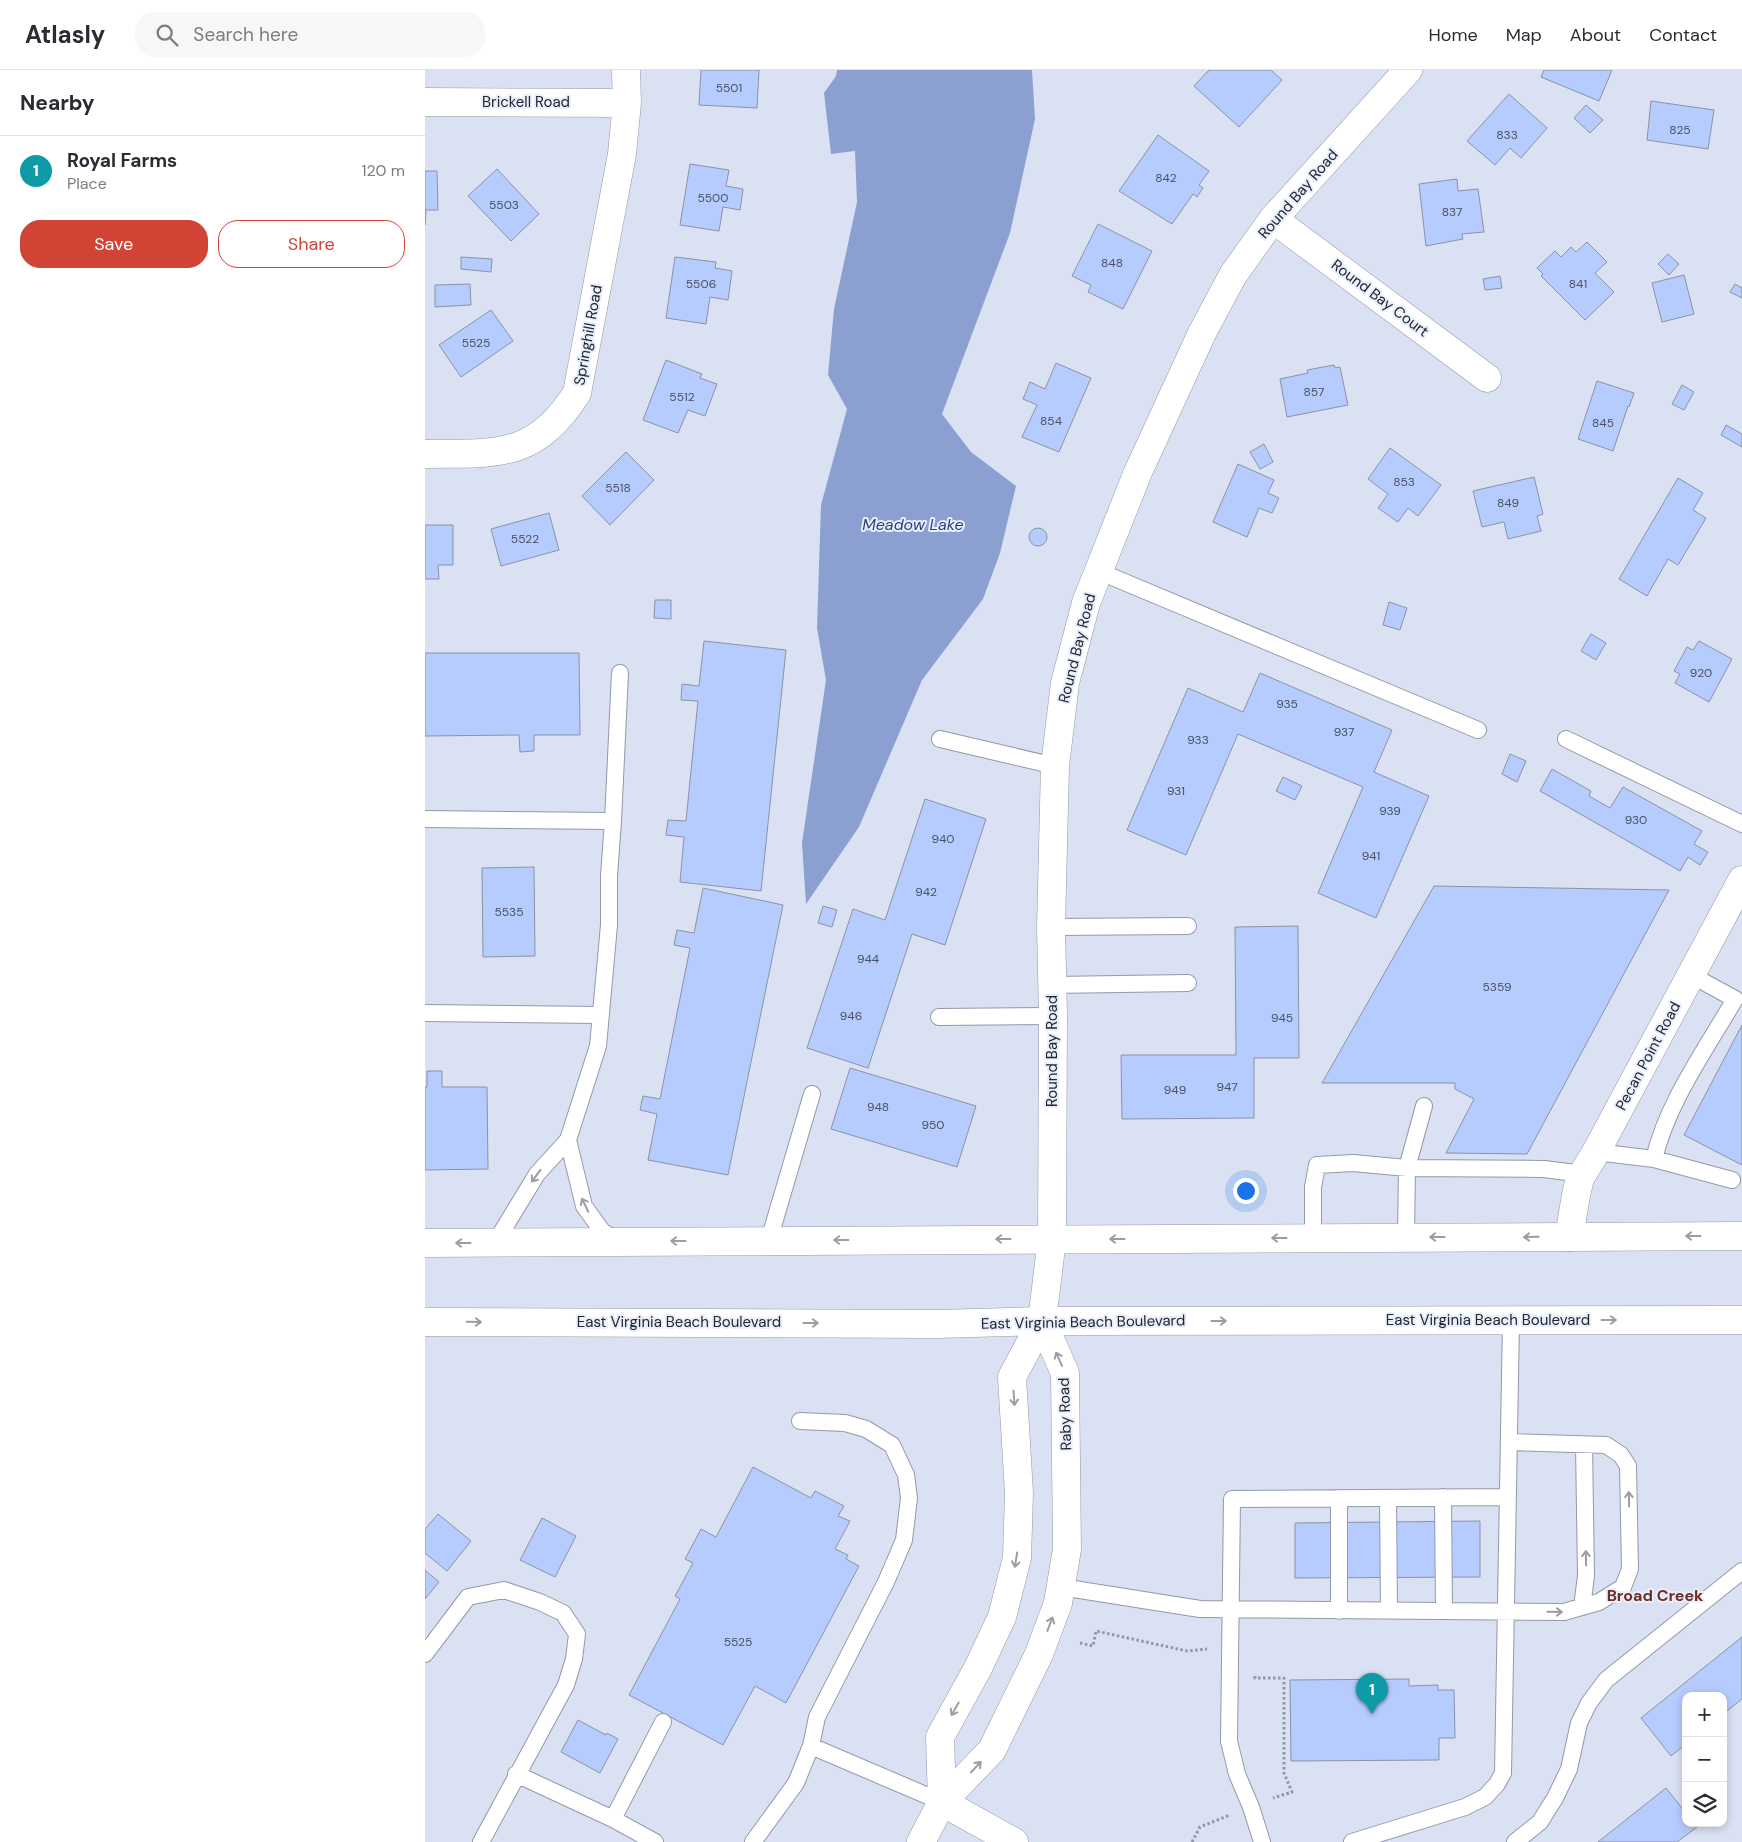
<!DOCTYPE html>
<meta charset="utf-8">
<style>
body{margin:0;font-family:"DM Sans",sans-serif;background:#f7f7f7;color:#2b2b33}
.controls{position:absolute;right:15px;bottom:15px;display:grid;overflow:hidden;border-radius:10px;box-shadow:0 2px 8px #0003}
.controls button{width:45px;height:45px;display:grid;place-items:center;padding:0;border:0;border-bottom:1px solid #e1e1e2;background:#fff;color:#2b2b33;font:25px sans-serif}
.you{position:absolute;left:820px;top:1120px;width:18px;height:18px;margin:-12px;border:4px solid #fff;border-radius:50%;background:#1a73e8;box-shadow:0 0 0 8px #1a73e833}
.badge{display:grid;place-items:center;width:32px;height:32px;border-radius:50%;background:#d14435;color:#fff;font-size:16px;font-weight:700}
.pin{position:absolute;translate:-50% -41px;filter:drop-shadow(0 1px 2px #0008)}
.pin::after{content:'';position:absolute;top:26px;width:18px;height:15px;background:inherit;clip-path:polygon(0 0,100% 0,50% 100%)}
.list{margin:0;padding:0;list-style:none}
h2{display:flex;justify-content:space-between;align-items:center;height:65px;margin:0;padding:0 20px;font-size:21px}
h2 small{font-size:16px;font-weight:400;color:#7c7c81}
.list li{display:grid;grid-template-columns:32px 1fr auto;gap:15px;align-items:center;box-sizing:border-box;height:70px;padding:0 20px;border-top:1px solid #e1e1e2}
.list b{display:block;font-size:19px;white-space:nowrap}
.list p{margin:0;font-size:16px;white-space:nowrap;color:#7c7c81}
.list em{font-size:16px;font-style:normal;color:#7c7c81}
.actions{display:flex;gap:10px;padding:15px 20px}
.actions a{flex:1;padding:11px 0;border:1px solid #d14435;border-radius:20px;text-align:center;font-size:18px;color:#d14435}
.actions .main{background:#d14435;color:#fff}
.icon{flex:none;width:28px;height:28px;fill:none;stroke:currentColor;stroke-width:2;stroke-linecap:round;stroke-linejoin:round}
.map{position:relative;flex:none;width:1317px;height:1772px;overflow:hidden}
header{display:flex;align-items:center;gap:30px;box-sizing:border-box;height:70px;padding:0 25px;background:#fff;border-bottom:1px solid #e1e1e2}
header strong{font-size:24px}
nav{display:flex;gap:28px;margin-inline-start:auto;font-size:18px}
.search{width:350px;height:45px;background:#f7f7f7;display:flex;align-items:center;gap:12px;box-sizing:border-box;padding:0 18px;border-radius:20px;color:#7c7c81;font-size:19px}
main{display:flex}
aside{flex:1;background:#fff}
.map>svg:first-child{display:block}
</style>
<header>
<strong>Atlasly</strong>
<div class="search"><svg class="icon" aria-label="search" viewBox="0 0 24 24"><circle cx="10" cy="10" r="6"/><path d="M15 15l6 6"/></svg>Search here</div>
<nav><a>Home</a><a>Map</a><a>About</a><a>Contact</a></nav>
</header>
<main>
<aside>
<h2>Nearby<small></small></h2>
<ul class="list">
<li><span class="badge" style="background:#0f9aa8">1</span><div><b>Royal Farms</b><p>Place</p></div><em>120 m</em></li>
</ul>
<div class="actions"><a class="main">Save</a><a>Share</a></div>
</aside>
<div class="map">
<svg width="1317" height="1772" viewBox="0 0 1317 1772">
<rect width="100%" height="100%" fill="#d9e1f2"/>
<!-- water -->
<path fill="#8ba0d0" d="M 412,0 L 607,0 L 610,49 L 585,163 L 517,344 L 546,382 L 591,416 L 575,483 L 558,529 L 497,610 L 434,757 L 381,834 L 377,773 L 401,610 L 392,558 L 396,435 L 422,339 L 403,305 L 409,239 L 432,132 L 430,81 L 406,84 L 399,23 L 411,6 Z"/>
<!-- building -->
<path fill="#b6ccfe" stroke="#8b93a3" d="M 276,0 L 334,0 L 332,38 L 274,35 Z
M 784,0 L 846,0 L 857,10 L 814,57 L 769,16 Z
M 1119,0 L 1187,0 L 1174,31 L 1116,7 Z
M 1084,24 L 1122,58 L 1096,88 L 1085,78 L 1070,95 L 1042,71 Z
M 1226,31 L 1289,40 L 1283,79 L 1222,70 Z
M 1161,35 L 1178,50 L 1165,63 L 1149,48 Z
M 733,65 L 784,101 L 774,115 L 778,118 L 772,127 L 768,124 L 747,154 L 694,121 Z
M 265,94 L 304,100 L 301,116 L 318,119 L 315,140 L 298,137 L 294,161 L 255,155 Z
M 72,99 L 114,144 L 86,171 L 43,126 Z
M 0,101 L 12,101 L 13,140 L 1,140 L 0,155 Z
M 1032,109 L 1033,121 L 1053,119 L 1059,162 L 1037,164 L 1038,169 L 1001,176 L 994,114 Z
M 673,154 L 727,181 L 698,239 L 663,222 L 666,215 L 647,206 Z
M 1162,172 L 1182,192 L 1170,203 L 1189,222 L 1160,250 L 1116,206 L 1118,204 L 1112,198 L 1130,181 L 1136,187 L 1146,177 L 1151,182 Z
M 1243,184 L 1254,194 L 1244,205 L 1233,194 Z
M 36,187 L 67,189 L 66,202 L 36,199 Z
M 250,187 L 291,192 L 290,198 L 307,201 L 303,230 L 285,227 L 281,254 L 241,248 Z
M 1259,205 L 1269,244 L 1237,252 L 1227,213 Z
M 1075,206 L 1077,218 L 1060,220 L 1058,209 Z
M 45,214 L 46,235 L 10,237 L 10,215 Z
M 1310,214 L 1317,218 L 1317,228 L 1305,222 Z
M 66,240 L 88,271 L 36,307 L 14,275 Z
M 241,290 L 277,304 L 275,308 L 292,314 L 280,346 L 263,340 L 253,363 L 218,350 Z
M 631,293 L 666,308 L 634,382 L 597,367 L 612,335 L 598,329 L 605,312 L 620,319 Z
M 909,295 L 910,298 L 915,297 L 923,335 L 862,347 L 855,309 L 883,303 L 882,300 Z
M 1172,311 L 1209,323 L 1204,337 L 1203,336 L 1188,381 L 1153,369 Z
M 1257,315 L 1269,322 L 1259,340 L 1247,334 Z
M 1301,355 L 1317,364 L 1317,377 L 1296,365 Z
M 839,374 L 848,392 L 835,399 L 825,382 Z
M 965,378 L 1016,415 L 993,446 L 983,438 L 973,452 L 953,438 L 963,424 L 943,409 Z
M 201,382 L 229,410 L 185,455 L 157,426 Z
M 813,394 L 849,410 L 843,423 L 854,428 L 847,443 L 834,438 L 822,467 L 788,452 Z
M 1109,407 L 1118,444 L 1112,446 L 1116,461 L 1083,469 L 1079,452 L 1057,457 L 1048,421 Z
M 1253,408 L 1278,423 L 1268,440 L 1281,448 L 1253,495 L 1243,489 L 1222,526 L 1194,509 Z
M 124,443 L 134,480 L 76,496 L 66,459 Z
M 0,455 L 28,455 L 28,495 L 13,495 L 14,509 L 0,509 Z
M604 467a9 9 0 1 1 18 0a9 9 0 1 1-18 0Z
M 230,530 L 246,530 L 246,549 L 229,548 Z
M 964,532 L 982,538 L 975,560 L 958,555 Z
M 1166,564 L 1181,573 L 1171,590 L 1156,581 Z
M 279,571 L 361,580 L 336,821 L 255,812 L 259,767 L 241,765 L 243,750 L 261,751 L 273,631 L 256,630 L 257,614 L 274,616 Z
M 1274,571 L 1307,589 L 1284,632 L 1250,613 L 1255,604 L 1249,601 L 1262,577 L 1268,580 Z
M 0,583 L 154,583 L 155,665 L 109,665 L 109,681 L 95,682 L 94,665 L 0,666 Z
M 835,603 L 967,660 L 949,702 L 1004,726 L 951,848 L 893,823 L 938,717 L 813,664 L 761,785 L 702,760 L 763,618 L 818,642 Z
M 1085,684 L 1101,691 L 1092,712 L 1077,704 Z
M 1127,699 L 1166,721 L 1164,726 L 1185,738 L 1198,717 L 1277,761 L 1269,774 L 1283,782 L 1275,795 L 1263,787 L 1255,801 L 1115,721 Z
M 858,707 L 877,716 L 870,730 L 851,721 Z
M 500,729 L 561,749 L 520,875 L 487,864 L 443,998 L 382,978 L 428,839 L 460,850 Z
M 109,797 L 110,886 L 58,887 L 57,798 Z
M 1009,816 L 1244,820 L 1102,1084 L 1021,1083 L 1049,1029 L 1030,1019 L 1030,1013 L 897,1013 Z
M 278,818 L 358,835 L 303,1105 L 223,1090 L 232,1044 L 215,1040 L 218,1026 L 235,1029 L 265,878 L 249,875 L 252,860 L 269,863 Z
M 398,836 L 412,840 L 407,857 L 393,853 Z
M 873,856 L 874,988 L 829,988 L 829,1048 L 697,1049 L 696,985 L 811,985 L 810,857 Z
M 1317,955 L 1317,1095 L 1259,1065 Z
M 425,998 L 551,1036 L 532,1097 L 406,1059 Z
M 2,1001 L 17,1001 L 17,1017 L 62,1017 L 63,1099 L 0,1100 L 0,1017 L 2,1017 Z
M 328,1397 L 386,1428 L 390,1421 L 419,1436 L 413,1446 L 425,1451 L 410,1479 L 423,1485 L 421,1489 L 434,1496 L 361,1633 L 330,1616 L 298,1675 L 204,1625 L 255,1529 L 250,1526 L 268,1493 L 260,1489 L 276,1459 L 291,1467 Z
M 13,1444 L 46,1471 L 22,1501 L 0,1483 L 0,1459 Z
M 117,1448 L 151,1466 L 130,1507 L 95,1490 Z
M 1055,1451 L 1055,1507 L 870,1508 L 870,1453 Z
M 0,1500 L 14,1512 L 0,1529 Z
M 1317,1567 L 1317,1629 L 1298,1644 L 1298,1626 L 1261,1626 L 1261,1674 L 1246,1686 L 1216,1648 Z
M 984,1609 L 984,1616 L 1013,1615 L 1013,1620 L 1029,1620 L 1030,1668 L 1014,1668 L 1014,1690 L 866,1691 L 865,1610 Z
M 153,1650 L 181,1665 L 182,1663 L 193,1669 L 175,1703 L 136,1682 Z
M 1241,1718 L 1261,1743 L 1261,1753 L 1269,1753 L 1272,1757 L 1252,1772 L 1173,1772 Z"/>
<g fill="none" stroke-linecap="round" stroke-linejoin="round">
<defs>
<path id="service" d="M 673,501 L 1053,660
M 515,669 L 630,696
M 1141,669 L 1317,754
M 0,749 L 188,751 L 184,806 L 184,855 L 173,976 L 143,1070 L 112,1104 L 70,1173
M 188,751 L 195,603
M 626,857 L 763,856
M 1266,905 L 1310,929 C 1281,979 1242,1033 1229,1089 L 1307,1110
M 627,915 L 763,913
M 0,943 L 176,945
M 514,947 L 628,946
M 143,1070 L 159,1136 L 177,1161 L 192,1171
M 1171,1082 L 1229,1089
M 981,1167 L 982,1098 L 999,1036
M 888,1168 L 888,1117 L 892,1095 L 928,1093 L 982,1098 L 1119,1099 L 1158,1104
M 344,1170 L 387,1024
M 375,1351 L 420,1353 L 441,1359 L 467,1375 L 481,1405 L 484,1428 L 479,1470 L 461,1512 L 392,1647 L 386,1676 L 517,1732
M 1018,1427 L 1019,1541
M 914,1428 L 914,1541
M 963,1428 L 964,1541
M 636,1517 L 775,1539 L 1139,1542 L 1174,1532 L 1198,1517 L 1205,1499 L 1203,1396 L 1196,1385 L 1181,1375 L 1084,1372
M 1157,1537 L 1161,1506 L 1159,1375
M 0,1584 L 43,1527 L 79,1520 L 115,1532 L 138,1543 L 152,1564 L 149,1589 L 141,1615 L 56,1772
M 91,1704 L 188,1749 L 230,1772
M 188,1749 L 238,1652
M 328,1772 L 371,1713 L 386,1676
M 837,1772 L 826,1737 L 812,1704 L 804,1671 L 807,1429 L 1082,1427
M 927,1772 L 1040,1737 L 1060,1727 L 1072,1714 L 1078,1703 L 1086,1250
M 1090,1772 L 1115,1752 L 1130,1728 L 1144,1699 L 1154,1653 L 1164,1633 L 1181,1610 L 1317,1501"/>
<path id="minor" d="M 0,32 L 202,33
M 848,149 L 1062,308
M 0,384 C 70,383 110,390 152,323 L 197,84 L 202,33 L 201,0
M 1144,1167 L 1151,1125 L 1155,1108 L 1171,1082 L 1317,810
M 627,1169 L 628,946 L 626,857 L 630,696 L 640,613 L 661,533 L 713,402 L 777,263 L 808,205 L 848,149 L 983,0
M 517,1732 L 589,1772"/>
<path id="tertiary" d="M 517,1732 L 515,1667 L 553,1598 L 577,1547 L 592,1488 L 594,1423 L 587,1307 L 617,1251 L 627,1169
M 496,1772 L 517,1732 L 567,1680 L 614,1584 L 633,1533 L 642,1479 L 640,1303 L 617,1251"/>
<path id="primary" d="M 0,1173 L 1317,1166
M 0,1252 L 512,1254 L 617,1251 L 1317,1250"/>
</defs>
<!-- service casing -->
<use href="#service" stroke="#9299a9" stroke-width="18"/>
<!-- minor casing -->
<use href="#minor" stroke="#9299a9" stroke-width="29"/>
<!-- tertiary casing -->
<use href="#tertiary" stroke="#9299a9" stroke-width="29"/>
<!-- primary casing -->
<use href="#primary" stroke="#9299a9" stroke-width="29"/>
<!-- path -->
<path stroke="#9197a4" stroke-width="3" stroke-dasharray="2.5 2.5" stroke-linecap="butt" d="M 655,1573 L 668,1576 L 671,1561 L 762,1581 L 782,1579
M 830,1606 L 830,1608 L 859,1608 L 859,1703 L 867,1722 L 848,1728
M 767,1772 L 775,1757 L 805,1745"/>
<!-- service -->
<use href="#service" stroke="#fff" stroke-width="16"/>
<!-- minor -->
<use href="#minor" stroke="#fff" stroke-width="28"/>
<!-- tertiary -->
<use href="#tertiary" stroke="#fff" stroke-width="28"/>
<!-- primary -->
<use href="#primary" stroke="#fff" stroke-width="28"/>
</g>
<!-- one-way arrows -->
<defs><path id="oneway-shaft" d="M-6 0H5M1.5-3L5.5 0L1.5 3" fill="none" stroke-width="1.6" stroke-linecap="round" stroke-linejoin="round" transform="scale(1.25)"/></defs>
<g stroke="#9c9da0">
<use href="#oneway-shaft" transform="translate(111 1106) rotate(126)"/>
<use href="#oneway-shaft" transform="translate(160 1135) rotate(-116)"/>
<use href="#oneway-shaft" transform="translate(1268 1166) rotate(180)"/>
<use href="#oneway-shaft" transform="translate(1012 1167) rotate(180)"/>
<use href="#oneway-shaft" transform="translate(1106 1167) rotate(179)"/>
<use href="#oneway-shaft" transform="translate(854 1168) rotate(180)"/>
<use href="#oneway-shaft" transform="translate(578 1169) rotate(180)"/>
<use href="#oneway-shaft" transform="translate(692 1169) rotate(180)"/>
<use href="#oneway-shaft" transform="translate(416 1170) rotate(180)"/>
<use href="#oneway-shaft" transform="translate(253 1171) rotate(180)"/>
<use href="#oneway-shaft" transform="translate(38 1173) rotate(-180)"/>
<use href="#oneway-shaft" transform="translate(1184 1250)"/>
<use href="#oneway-shaft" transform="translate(794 1251)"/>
<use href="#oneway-shaft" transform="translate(49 1252) rotate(1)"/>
<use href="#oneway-shaft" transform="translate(386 1253)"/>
<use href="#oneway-shaft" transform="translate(634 1289) rotate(-114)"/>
<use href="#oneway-shaft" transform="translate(589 1328) rotate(86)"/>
<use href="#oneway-shaft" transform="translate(1204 1429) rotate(-91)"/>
<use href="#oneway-shaft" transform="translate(1161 1488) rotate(-91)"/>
<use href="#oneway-shaft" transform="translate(591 1490) rotate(99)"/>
<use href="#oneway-shaft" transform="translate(1130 1542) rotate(1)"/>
<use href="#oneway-shaft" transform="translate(625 1554) rotate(-69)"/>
<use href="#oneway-shaft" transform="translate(530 1639) rotate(119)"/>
<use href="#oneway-shaft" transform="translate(551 1697) rotate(-47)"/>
</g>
<g text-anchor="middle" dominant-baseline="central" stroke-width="4" stroke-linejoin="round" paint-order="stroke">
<!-- number labels -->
<g font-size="12" fill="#485061">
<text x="304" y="18">5501</text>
<text x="1255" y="60">825</text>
<text x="1082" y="65">833</text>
<text x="741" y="108">842</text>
<text x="288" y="128">5500</text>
<text x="79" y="135">5503</text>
<text x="1027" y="142">837</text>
<text x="687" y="193">848</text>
<text x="276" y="214">5506</text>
<text x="1153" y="214">841</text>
<text x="51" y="273">5525</text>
<text x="889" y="322">857</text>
<text x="257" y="327">5512</text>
<text x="626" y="351">854</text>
<text x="1178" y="353">845</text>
<text x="979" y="412">853</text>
<text x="193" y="418">5518</text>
<text x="1083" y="433">849</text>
<text x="100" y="469">5522</text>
<text x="1276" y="603">920</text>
<text x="862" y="634">935</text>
<text x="919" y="662">937</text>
<text x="773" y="670">933</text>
<text x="751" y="721">931</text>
<text x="965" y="741">939</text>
<text x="1211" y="750">930</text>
<text x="518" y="769">940</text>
<text x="946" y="786">941</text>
<text x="501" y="822">942</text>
<text x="84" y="842">5535</text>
<text x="443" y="889">944</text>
<text x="1072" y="917">5359</text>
<text x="426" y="946">946</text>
<text x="857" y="948">945</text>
<text x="802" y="1017">947</text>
<text x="750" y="1020">949</text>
<text x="453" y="1037">948</text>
<text x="508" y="1055">950</text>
<text x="313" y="1572">5525</text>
</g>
<!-- street labels -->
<g font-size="15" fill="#23262d" stroke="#e7eefc">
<text x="101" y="32">Brickell Road</text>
<text transform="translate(873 124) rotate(-49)">Round Bay Road</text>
<text transform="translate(955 228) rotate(37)">Round Bay Court</text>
<text transform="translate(163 265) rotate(-80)">Springhill Road</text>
<text transform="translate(652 578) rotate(-76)">Round Bay Road</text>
<text transform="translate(627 981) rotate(-90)">Round Bay Road</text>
<text transform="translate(1223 986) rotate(-62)">Pecan Point Road</text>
<text x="1063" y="1250">East Virginia Beach Boulevard</text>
<text x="254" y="1252">East Virginia Beach Boulevard</text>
<text transform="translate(658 1252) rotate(-1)">East Virginia Beach Boulevard</text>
<text transform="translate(640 1344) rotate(-92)">Raby Road</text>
</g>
<!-- water labels -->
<g font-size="16" font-style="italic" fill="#293f7a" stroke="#e7eefc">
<text x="488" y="454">Meadow Lake</text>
</g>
<!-- neighbourhood labels -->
<g font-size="16" font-weight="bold" fill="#712c23" stroke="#e7eefc">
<text x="1230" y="1525">Broad Creek</text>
</g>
</g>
</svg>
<div class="controls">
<button>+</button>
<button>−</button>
<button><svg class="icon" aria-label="layers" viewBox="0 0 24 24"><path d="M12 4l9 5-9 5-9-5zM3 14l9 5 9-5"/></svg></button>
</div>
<div class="you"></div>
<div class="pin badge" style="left:947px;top:1644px;background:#0f9aa8">1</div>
</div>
</main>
